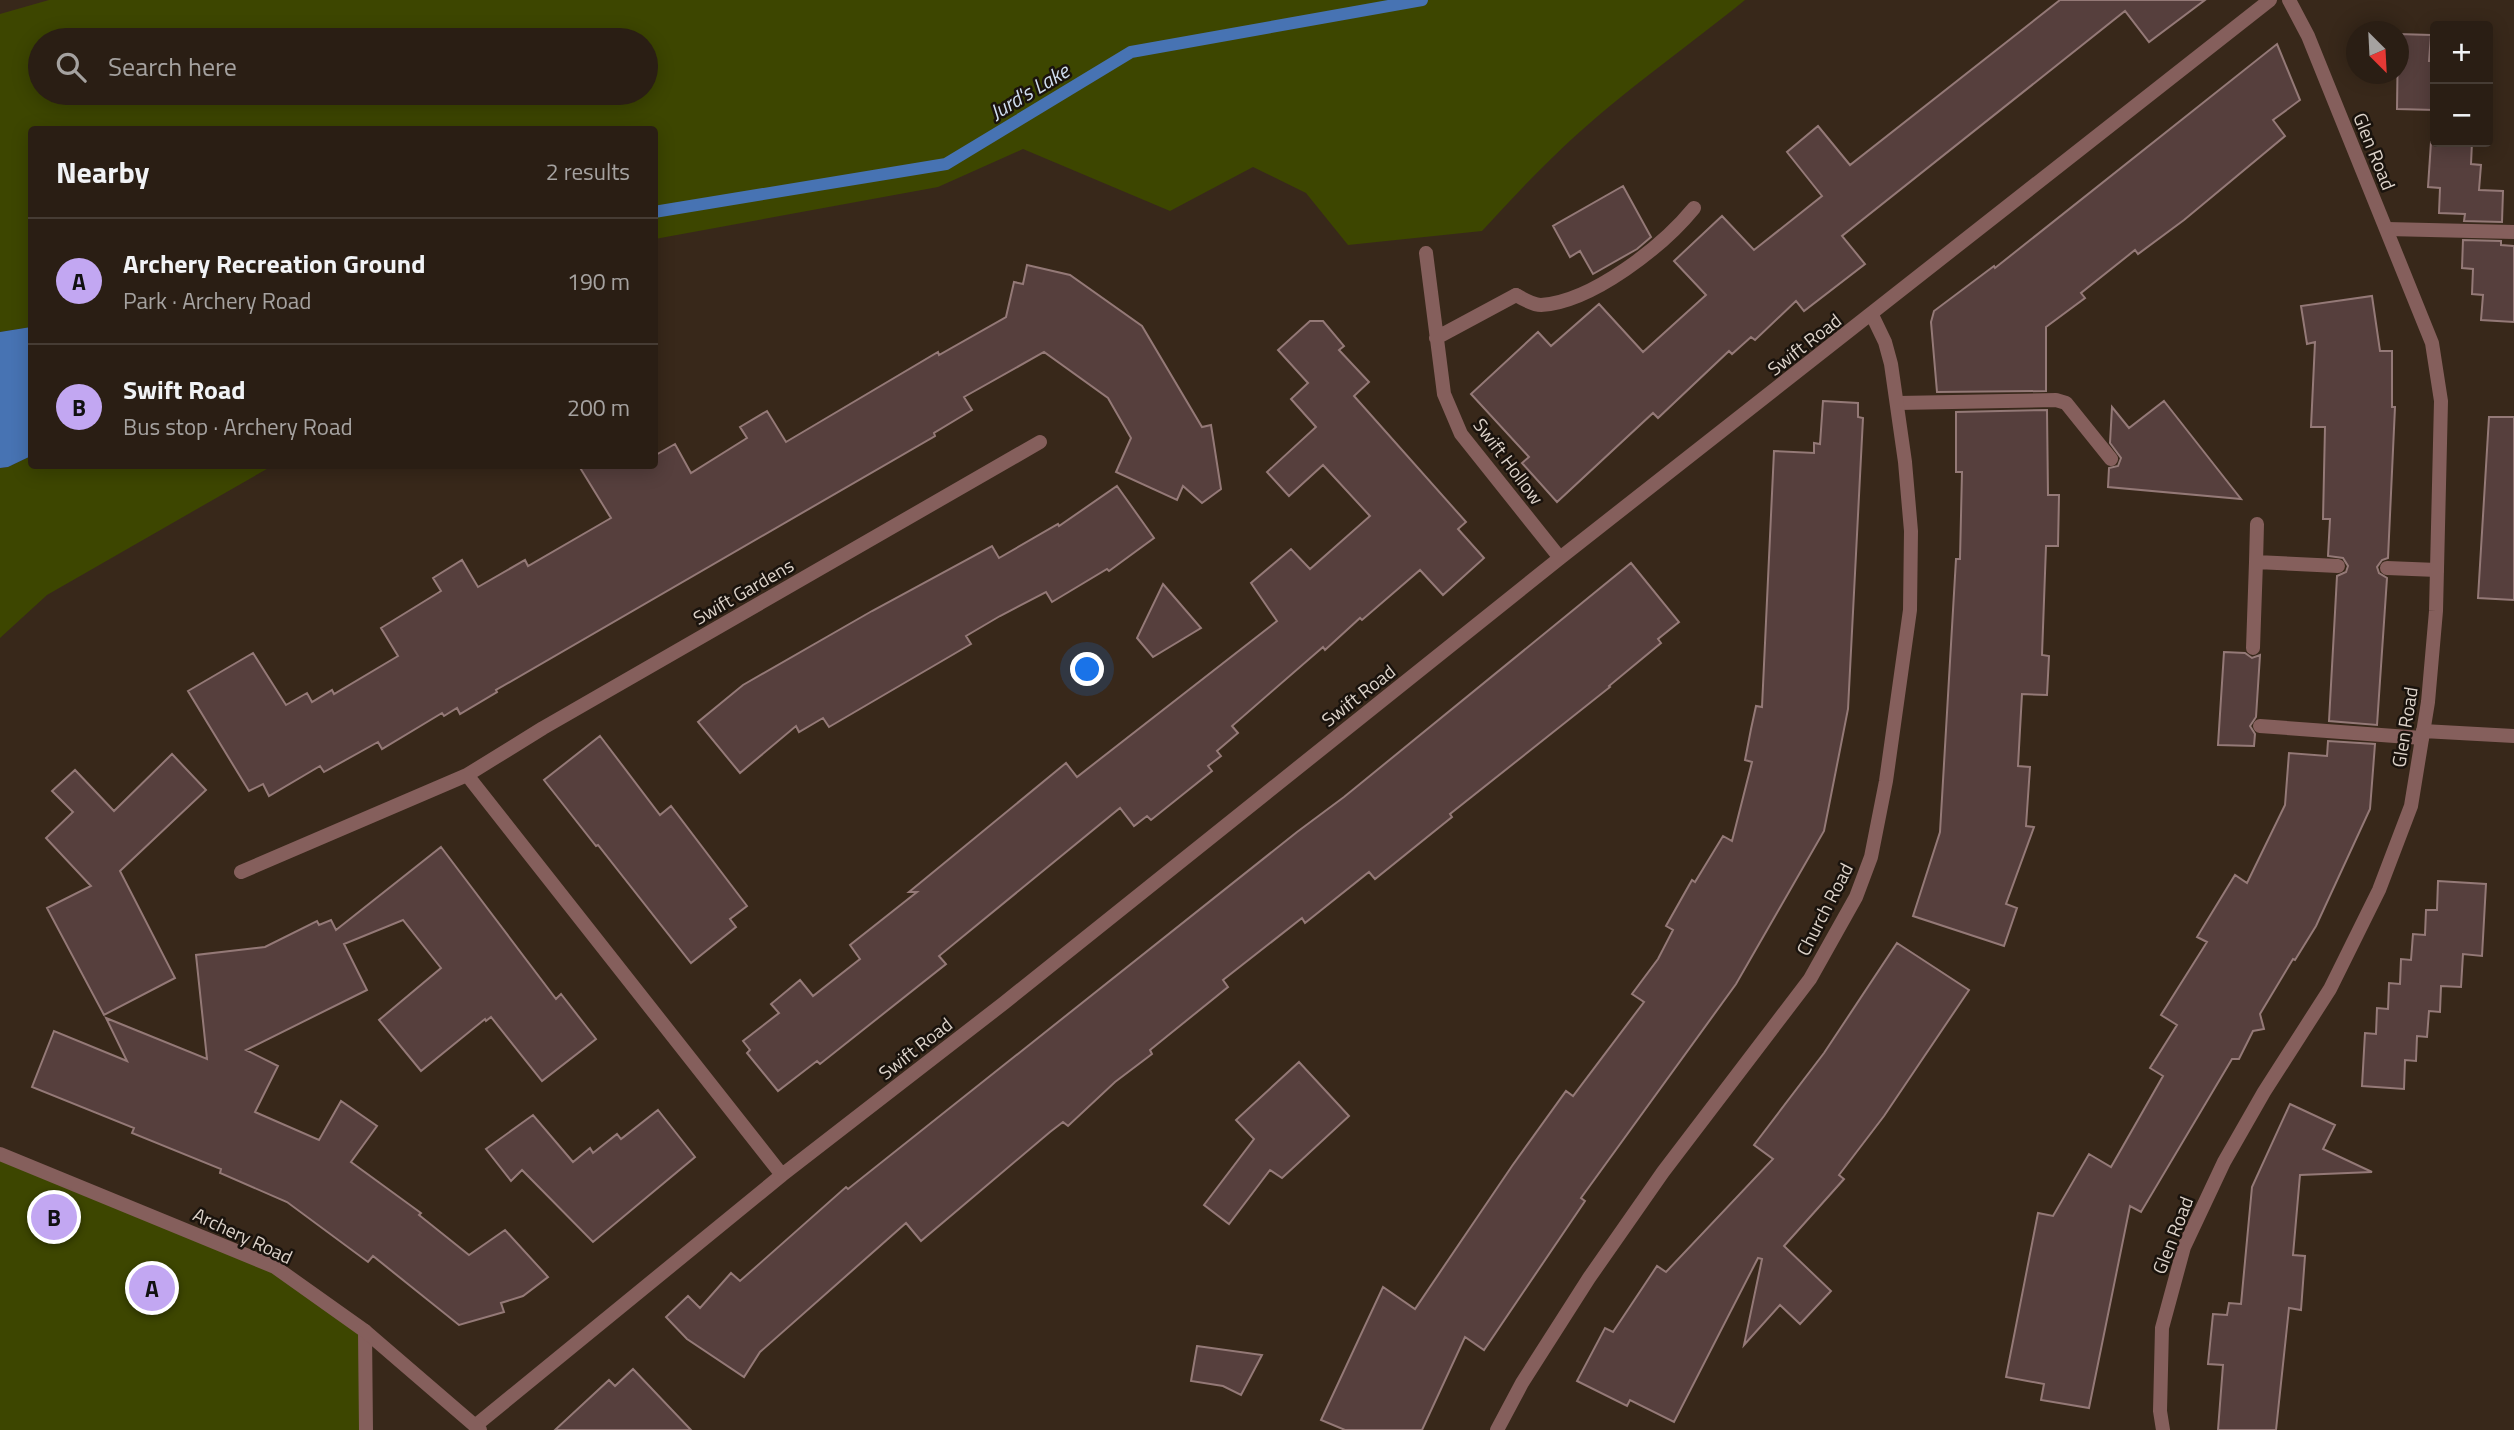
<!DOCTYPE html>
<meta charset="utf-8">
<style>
body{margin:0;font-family:"Titillium Web",sans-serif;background:#362b22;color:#f1f3f6}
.controls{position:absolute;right:21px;top:21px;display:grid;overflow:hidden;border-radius:7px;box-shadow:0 4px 18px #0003}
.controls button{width:63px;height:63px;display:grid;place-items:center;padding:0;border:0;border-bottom:2px solid #463c34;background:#2a1e14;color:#f1f3f6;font:35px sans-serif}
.compass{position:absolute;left:2346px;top:21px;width:63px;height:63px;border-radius:50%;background:#2a1e14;box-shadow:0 4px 18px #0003;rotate:156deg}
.you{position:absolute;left:1088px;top:670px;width:24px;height:24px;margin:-18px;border:5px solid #fff;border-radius:50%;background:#1a73e8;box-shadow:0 0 0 10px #1a73e833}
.badge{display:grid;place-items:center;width:46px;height:46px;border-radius:50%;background:#c2a7f2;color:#111;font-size:23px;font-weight:700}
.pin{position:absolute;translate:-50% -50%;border:4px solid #fff;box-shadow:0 2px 7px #0006}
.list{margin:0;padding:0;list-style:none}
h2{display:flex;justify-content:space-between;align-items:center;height:91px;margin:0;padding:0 28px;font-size:30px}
h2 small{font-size:23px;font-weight:400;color:#a5a2a0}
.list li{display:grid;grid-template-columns:46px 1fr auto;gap:21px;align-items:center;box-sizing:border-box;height:126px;padding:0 28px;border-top:2px solid #463c34}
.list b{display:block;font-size:26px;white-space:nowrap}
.list p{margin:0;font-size:23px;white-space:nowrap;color:#a5a2a0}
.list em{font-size:23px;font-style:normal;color:#a5a2a0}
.icon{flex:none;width:38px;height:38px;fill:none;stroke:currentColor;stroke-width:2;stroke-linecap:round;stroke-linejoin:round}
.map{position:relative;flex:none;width:2514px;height:1430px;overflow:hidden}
.search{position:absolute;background:#2a1e14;box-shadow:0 4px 18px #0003;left:28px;top:28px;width:630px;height:77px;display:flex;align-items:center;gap:18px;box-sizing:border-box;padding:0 24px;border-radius:38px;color:#a5a2a0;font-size:26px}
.panel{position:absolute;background:#2a1e14;box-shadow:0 4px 18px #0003;left:28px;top:126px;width:630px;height:343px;border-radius:7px}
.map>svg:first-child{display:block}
</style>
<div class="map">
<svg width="2514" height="1430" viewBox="0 0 2514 1430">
<rect width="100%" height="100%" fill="#38281a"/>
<!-- green -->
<path fill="#3d4600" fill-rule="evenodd" d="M 49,0 L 1745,0 C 1681,52 1612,99 1553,157 C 1528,181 1505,206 1482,231 L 1348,245 L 1306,193 L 1253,167 L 1170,211 L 1023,149 L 938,187 L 655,239 L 654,130 L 32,130 L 31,327 L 0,332 L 0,14 ZM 40,40 L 646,40 L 646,93 L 40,93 Z
M 31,456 L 32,466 L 272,466 L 47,595 L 0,638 L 0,468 L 8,467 Z
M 0,1154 L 275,1267 L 365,1331 L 366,1430 L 0,1430 Z"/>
<!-- water -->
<path fill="#4773b3" d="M 31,327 L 31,456 L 8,467 L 0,468 L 0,332 Z"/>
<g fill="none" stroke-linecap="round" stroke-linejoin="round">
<!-- stream -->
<path stroke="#4773b3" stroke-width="12" d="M 654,212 L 946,164 L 1131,52 L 1422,0"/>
</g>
<!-- building -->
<path fill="#563f3d" stroke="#947977" stroke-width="2" d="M 2060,0 L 2205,0 L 2149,42 L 2125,11 L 1842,236 L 1865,264 L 1804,311 L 1796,301 L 1755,340 L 1751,337 L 1732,354 L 1729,351 L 1658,418 L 1653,413 L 1557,502 L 1522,463 L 1529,457 L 1471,394 L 1538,332 L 1551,346 L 1599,304 L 1643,352 L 1706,295 L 1674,261 L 1722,216 L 1754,250 L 1822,196 L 1787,152 L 1818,126 L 1850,165 Z
M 2398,34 L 2431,35 L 2429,61 L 2435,61 L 2435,110 L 2397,109 Z
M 2277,44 L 2300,100 L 2273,120 L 2285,136 L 2184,220 L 2138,254 L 2135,250 L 2081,293 L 2085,298 L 2046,327 L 2046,391 L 1937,392 L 1931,322 L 1934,311 L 1994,266 L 1995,268 Z
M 2431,142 L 2472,142 L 2471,164 L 2481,165 L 2479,190 L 2503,191 L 2502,222 L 2464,221 L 2465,214 L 2439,213 L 2440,188 L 2428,187 Z
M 1623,186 L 1651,237 L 1637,249 L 1593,274 L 1580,251 L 1570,257 L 1553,226 Z
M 2463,240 L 2501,241 L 2501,245 L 2514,246 L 2514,322 L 2481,320 L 2483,295 L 2472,294 L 2473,269 L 2462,268 Z
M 1027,265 L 1070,275 L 1142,326 L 1202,427 L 1211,425 L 1221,489 L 1202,503 L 1183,486 L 1177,500 L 1116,472 L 1131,438 L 1112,405 L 1108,398 L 1044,352 L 964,397 L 972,410 L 934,433 L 935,436 L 496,690 L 497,692 L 460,714 L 457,708 L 444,716 L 442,713 L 382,749 L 378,742 L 324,772 L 320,766 L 269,796 L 263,784 L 249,791 L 188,691 L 253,653 L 286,705 L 307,693 L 312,702 L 332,690 L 334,694 L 398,656 L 381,628 L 441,591 L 433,578 L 462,560 L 478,587 L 525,560 L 528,566 L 611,518 L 579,466 L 654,466 L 654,456 L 675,444 L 691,473 L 747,438 L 740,427 L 767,411 L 786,442 L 938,352 L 939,355 L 1006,317 L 1014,282 L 1023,284 Z
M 2372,296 L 2380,351 L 2392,351 L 2392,407 L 2395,407 L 2388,558 L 2382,560 L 2377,567 L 2379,573 L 2387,578 L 2377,725 L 2329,721 L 2337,576 L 2346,572 L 2348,566 L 2343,558 L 2328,556 L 2330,519 L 2323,519 L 2325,427 L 2311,427 L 2315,342 L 2307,344 L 2301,306 Z
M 1310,321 L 1323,321 L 1344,346 L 1339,350 L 1369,382 L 1354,396 L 1466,522 L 1458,529 L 1484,558 L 1443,595 L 1420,570 L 1362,620 L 1360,618 L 1325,650 L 1323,647 L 1232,726 L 1238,733 L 1217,751 L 1221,756 L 1208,766 L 1212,771 L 1151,820 L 1147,816 L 1134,826 L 1120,808 L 939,956 L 946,964 L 820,1064 L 817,1061 L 778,1091 L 747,1053 L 750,1050 L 743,1041 L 779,1013 L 771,1004 L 800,980 L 813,996 L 860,959 L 850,945 L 917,892 L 909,892 L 1066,763 L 1077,777 L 1277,621 L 1251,583 L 1291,549 L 1310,569 L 1370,516 L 1323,465 L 1289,496 L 1267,472 L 1316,427 L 1291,399 L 1308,383 L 1278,350 Z
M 1823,401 L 1858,403 L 1858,417 L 1863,418 L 1848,709 L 1824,831 L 1736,984 L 1581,1198 L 1585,1201 L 1484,1350 L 1465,1337 L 1422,1430 L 1345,1430 L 1321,1420 L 1383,1287 L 1415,1309 L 1512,1166 L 1566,1091 L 1573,1096 L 1644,1002 L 1632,994 L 1658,959 L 1673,930 L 1666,926 L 1692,880 L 1695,882 L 1723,836 L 1732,841 L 1752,762 L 1745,760 L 1751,729 L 1756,706 L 1762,707 L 1774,451 L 1814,453 L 1814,443 L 1820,444 Z
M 2164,401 L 2241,499 L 2108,487 L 2109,468 L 2118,466 L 2121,458 L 2110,443 L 2112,407 L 2129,428 Z
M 2047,410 L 2048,495 L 2059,495 L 2058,546 L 2046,546 L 2042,655 L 2049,656 L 2047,695 L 2022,694 L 2018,766 L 2030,767 L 2026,826 L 2034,827 L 2006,904 L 2017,908 L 2004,946 L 1913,916 L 1940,832 L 1956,559 L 1960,559 L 1962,472 L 1956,472 L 1956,412 Z
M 2489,417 L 2514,417 L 2514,600 L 2478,598 Z
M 1117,486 L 1154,538 L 1109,571 L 1107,569 L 1052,602 L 1046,592 L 1000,616 L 966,636 L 971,644 L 829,727 L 823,718 L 799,732 L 796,726 L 740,773 L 698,722 L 743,685 L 872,611 L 992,546 L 999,558 L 1058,524 L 1059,526 Z
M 1631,563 L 1679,622 L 1658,639 L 1661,643 L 1609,686 L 1610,687 L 1450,814 L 1452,817 L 1375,879 L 1369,872 L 1305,923 L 1302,918 L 1223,980 L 1228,987 L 1150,1050 L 1152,1054 L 1115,1082 L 1068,1126 L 1063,1122 L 1050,1132 L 921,1241 L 906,1223 L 760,1352 L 744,1377 L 687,1339 L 666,1317 L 688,1296 L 700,1308 L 731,1273 L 740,1281 L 846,1187 L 848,1189 L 1297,832 L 1344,797 Z
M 1163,584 L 1201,628 L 1153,657 L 1137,638 Z
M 2224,652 L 2245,653 L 2252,658 L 2260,655 L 2256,717 L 2250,726 L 2255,734 L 2254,746 L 2218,745 Z
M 600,736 L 660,815 L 671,806 L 747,906 L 730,919 L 736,927 L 691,963 L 598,845 L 596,846 L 544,780 Z
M 2328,741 L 2375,744 L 2370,809 L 2316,926 L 2295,960 L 2293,959 L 2260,1014 L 2264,1029 L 2253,1031 L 2239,1059 L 2232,1059 L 2141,1212 L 2130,1206 L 2089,1408 L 2041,1400 L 2044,1384 L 2006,1377 L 2038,1213 L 2053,1216 L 2089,1154 L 2111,1167 L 2163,1076 L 2150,1068 L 2177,1025 L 2161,1015 L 2207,942 L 2197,937 L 2235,875 L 2247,883 L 2285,805 L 2289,753 L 2327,756 Z
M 172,754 L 206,790 L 120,871 L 175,978 L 104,1015 L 47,908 L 91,886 L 46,838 L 73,812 L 52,791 L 75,770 L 114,811 Z
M 441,847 L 556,999 L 561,994 L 596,1039 L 542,1081 L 491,1017 L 486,1021 L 485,1019 L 421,1071 L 379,1020 L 441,968 L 403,920 L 344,944 L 367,990 L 246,1050 L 278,1066 L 255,1112 L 319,1140 L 341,1101 L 377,1126 L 351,1162 L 421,1213 L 419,1215 L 469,1255 L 505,1230 L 548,1277 L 523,1296 L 501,1303 L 504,1312 L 459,1325 L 373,1256 L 368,1262 L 287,1202 L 220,1173 L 221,1169 L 132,1133 L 134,1128 L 32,1087 L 54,1031 L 127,1061 L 106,1018 L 207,1059 L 196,955 L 265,947 L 317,921 L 319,925 L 331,920 L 336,930 Z
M 2438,881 L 2486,884 L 2482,956 L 2463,954 L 2461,987 L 2441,986 L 2440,1012 L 2429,1011 L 2427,1037 L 2417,1036 L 2416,1061 L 2405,1060 L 2404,1089 L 2362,1086 L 2365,1033 L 2376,1034 L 2377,1008 L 2388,1009 L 2389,983 L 2400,984 L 2401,959 L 2411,960 L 2413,934 L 2425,935 L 2426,910 L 2437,910 Z
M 1897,943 L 1969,990 L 1884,1116 L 1839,1175 L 1844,1179 L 1784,1246 L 1831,1291 L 1800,1324 L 1780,1305 L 1744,1345 L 1762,1259 L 1758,1258 L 1674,1422 L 1630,1400 L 1627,1406 L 1577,1381 L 1605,1328 L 1613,1332 L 1657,1266 L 1666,1272 L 1773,1159 L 1754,1145 L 1824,1053 Z
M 1299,1062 L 1349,1116 L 1282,1178 L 1270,1170 L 1229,1224 L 1204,1205 L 1254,1139 L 1236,1120 Z
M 2290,1104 L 2335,1125 L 2323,1149 L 2372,1172 L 2300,1175 L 2293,1255 L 2305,1256 L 2301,1310 L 2289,1308 L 2276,1430 L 2218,1430 L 2223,1365 L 2208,1364 L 2213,1314 L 2227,1315 L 2229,1303 L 2241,1304 L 2252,1187 Z
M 658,1110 L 695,1157 L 593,1242 L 522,1170 L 511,1181 L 486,1149 L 533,1115 L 573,1162 L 590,1148 L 593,1153 L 617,1134 L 621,1139 Z
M 1197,1346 L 1262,1355 L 1241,1395 L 1223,1386 L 1191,1381 Z
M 633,1369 L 691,1430 L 555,1430 L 609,1380 L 615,1386 Z"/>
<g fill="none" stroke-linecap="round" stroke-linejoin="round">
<!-- service -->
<path stroke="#855f5c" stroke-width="14" d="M 2387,229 L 2514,232
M 1516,295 C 1523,299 1533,305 1541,305 C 1592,302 1663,246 1694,208
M 1898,403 L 2056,400 L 2066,403 L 2111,459
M 2256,562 L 2257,524
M 2387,568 L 2437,570
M 2253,648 L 2256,562 L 2338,566
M 2260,726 L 2422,738
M 2423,731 L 2514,736"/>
<!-- minor -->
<path stroke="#855f5c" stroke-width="14" d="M 1426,253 L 1444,394 L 1461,434 L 1560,558
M 1436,338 L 1516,295
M 467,775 L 782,1175
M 241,872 L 467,775 L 543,728 L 1040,442
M 365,1331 L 366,1430
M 475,1426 L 782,1175 L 1004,1003 L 1560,558 L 2270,0
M 1497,1430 L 1522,1383 L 1589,1278 L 1663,1172 L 1810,979 L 1856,897 L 1871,857 L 1886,781 L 1910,610 L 1911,531 L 1905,462 L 1891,364 L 1885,342 L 1872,315
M 2163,1430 L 2160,1411 L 2162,1328 L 2184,1247 L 2224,1162 L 2264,1092 L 2330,989 L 2379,890 L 2411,806 L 2428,702 L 2436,611 L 2441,401 L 2432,343 L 2308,36 L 2289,0"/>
<!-- tertiary -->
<path stroke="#855f5c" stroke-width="14" d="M 0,1154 L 275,1267 L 365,1331 L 480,1430"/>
</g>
<g text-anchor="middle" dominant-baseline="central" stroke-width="5" stroke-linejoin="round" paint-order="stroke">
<!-- street labels -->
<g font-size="19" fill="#ddd3ca" stroke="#1a130d">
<text transform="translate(2375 151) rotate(68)">Glen Road</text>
<text transform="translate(1804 344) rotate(-38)">Swift Road</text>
<text transform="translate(1509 461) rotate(53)">Swift Hollow</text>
<text transform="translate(743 591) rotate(-30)">Swift Gardens</text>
<text transform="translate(1358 695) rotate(-38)">Swift Road</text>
<text transform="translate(2404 727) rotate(-81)">Glen Road</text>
<text transform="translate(1824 909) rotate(-63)">Church Road</text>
<text transform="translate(915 1048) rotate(-38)">Swift Road</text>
<text transform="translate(243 1235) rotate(25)">Archery Road</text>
<text transform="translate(2172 1235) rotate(-69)">Glen Road</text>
</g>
<!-- water labels -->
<g font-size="21" font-style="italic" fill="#d0ddef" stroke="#1a130d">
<text transform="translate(1029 91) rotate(-31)">Jurd's Lake</text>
</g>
</g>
</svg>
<div class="controls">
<button>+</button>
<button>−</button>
</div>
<svg class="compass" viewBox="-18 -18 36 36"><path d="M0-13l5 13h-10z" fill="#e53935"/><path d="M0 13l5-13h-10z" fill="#a5a2a0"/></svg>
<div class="you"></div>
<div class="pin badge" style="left:152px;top:1288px">A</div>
<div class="pin badge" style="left:54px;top:1217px">B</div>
<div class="search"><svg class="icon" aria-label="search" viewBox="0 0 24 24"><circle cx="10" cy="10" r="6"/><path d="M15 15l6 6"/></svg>Search here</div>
<section class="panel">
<h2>Nearby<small>2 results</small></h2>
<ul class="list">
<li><span class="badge">A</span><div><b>Archery Recreation Ground</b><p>Park · Archery Road</p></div><em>190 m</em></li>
<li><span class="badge">B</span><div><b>Swift Road</b><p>Bus stop · Archery Road</p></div><em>200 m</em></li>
</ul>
</section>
</div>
